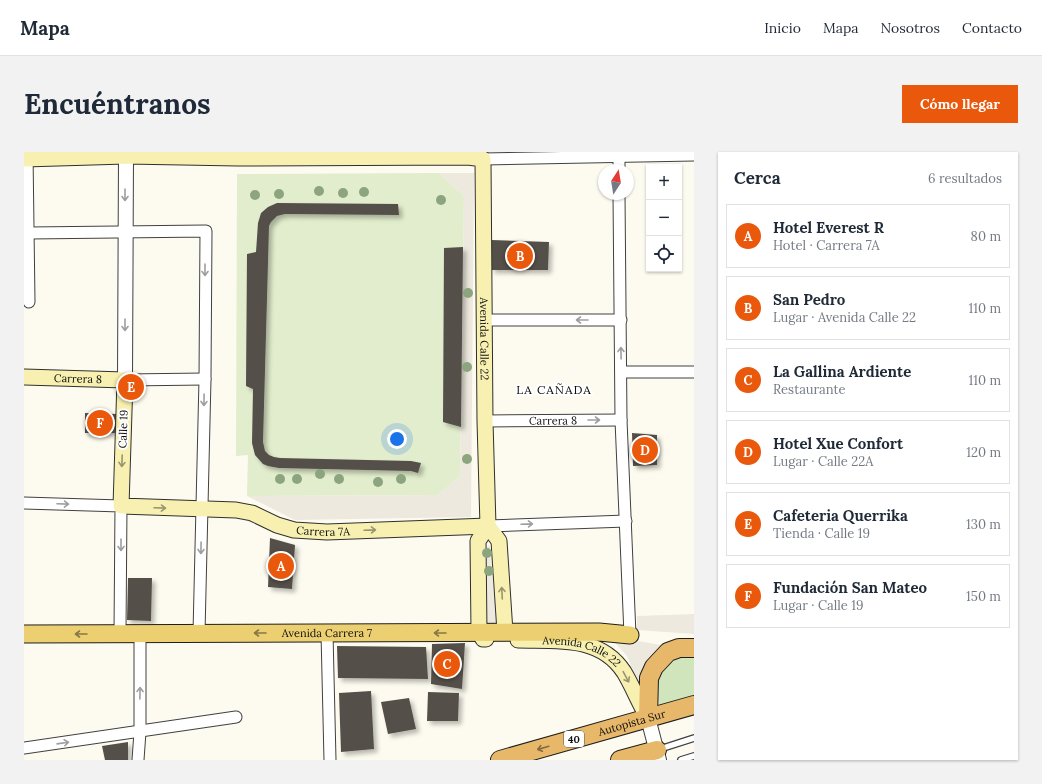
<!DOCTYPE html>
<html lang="es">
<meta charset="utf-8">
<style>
body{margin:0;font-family:Lora,serif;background:#f2f2f3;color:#1f2937}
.controls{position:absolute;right:12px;top:12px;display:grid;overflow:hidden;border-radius:0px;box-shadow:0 1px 3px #0004}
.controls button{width:36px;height:36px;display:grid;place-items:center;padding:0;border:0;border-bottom:1px solid #e0e1e3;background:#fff;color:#1f2937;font:20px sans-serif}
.compass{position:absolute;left:574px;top:12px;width:36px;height:36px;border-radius:50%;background:#fff;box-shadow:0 1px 3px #0004;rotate:12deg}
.you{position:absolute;left:373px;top:287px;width:14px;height:14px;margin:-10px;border:3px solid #fff;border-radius:50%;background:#1a73e8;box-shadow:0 0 0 6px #1a73e833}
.badge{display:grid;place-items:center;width:26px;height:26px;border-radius:50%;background:#ea580c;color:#fff;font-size:13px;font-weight:700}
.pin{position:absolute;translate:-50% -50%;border:2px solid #fff;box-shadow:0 1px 4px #0006}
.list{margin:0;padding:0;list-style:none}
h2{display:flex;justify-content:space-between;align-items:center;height:52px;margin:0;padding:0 16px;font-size:17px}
h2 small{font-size:13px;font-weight:400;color:#747a83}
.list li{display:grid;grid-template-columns:26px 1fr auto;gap:12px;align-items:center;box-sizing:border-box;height:64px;margin:0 8px 8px;padding:0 8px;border:1px solid #e0e1e3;border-radius:0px}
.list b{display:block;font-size:15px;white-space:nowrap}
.list p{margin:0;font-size:13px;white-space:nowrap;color:#747a83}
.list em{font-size:13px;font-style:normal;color:#747a83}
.icon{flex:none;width:22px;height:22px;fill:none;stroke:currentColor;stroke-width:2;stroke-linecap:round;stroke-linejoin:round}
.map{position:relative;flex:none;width:670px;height:608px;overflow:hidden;border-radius:0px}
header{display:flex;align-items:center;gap:24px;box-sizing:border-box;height:56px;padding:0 20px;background:#fff;border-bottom:1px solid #e0e1e3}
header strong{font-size:19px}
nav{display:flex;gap:22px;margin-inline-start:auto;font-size:14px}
.intro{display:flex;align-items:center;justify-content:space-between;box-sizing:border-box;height:96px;padding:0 24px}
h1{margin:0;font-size:28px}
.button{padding:10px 18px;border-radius:0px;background:#ea580c;color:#fff;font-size:14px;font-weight:700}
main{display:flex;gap:24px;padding:0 24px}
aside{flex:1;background:#fff;border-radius:0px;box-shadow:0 1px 3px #0004}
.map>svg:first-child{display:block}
</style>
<header>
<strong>Mapa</strong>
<nav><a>Inicio</a><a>Mapa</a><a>Nosotros</a><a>Contacto</a></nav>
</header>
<div class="intro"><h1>Encuéntranos</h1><a class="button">Cómo llegar</a></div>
<main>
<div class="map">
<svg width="670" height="608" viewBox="0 0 670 608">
<defs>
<filter id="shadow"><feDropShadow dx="3.5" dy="3.5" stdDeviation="2" flood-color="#0004"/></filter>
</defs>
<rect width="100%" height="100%" fill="#fdfbef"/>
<!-- green -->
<path fill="#d0e5bb" d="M 670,500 L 670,543 L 635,556 L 632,530 L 636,519 L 645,508 Z"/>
<!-- pitch -->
<path fill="#e1edcc" d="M 415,21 L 440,44 L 436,324 L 414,343 L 223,344 L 224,303 L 212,304 L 213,22 Z"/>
<!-- plaza -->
<path fill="#ede9de" d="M 415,21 L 450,21 L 447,365 L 271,368 L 223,344 L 414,343 L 436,324 L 440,44 Z
M 466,394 L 473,473 L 463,474 L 460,395 Z
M 670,462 L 670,482 L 613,478 L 613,464 Z
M 585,484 L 637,493 L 622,509 L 618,520 L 617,539 L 603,504 Z"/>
<!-- building -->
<path fill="#554f4a" filter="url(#shadow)" d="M 253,51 L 374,52 L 375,63 L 261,62 L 253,64 L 247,70 L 245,74 L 239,290 L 241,299 L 245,303 L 250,305 L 256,306 L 387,309 L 397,311 L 394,321 L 387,319 L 255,316 L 244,314 L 239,312 L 231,303 L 228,291 L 229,237 L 222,234 L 223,102 L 232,100 L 234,71 L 237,61 L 244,55 Z
M 467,88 L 525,90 L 524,118 L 467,118 Z
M 439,95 L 437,275 L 419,270 L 420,96 Z
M 61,261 L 92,262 L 91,281 L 61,281 Z
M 608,281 L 633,283 L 633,313 L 609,314 Z
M 246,386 L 271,393 L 268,437 L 244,435 Z
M 104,426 L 128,426 L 127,469 L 103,468 Z
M 441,491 L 438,537 L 407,532 L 408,492 Z
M 313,494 L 402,495 L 404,527 L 314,526 Z
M 347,539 L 350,597 L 317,600 L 315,541 Z
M 404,540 L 435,541 L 434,569 L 403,569 Z
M 385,546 L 392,577 L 364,582 L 357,550 Z
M 104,590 L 104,608 L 81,608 L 78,594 Z"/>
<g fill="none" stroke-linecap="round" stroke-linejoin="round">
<defs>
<path id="service" d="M 636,597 L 670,586
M 657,608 L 670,604"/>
<g id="minor">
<path d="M 3,1 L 5,150"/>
<path d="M 595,4 L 595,18"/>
<path d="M 459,7 L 670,3"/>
<path d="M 595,42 L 597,268 L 606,483"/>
<path d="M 5,81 L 182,79 L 181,227 L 175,481"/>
<path d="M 460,168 L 597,168"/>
<path d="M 597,220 L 670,220"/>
<path d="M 101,228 L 181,227"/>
<path id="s1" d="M 461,269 L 597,268"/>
<path d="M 0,351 L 97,354 L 96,481"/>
<path d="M 464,374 L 602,369"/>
<path d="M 303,481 L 306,608"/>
<path d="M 0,596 L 212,565"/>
<path d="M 114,608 L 116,580 L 116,481"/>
</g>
<path id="tertiary" d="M 101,228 L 102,4
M 624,566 L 635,608"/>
<g id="secondary">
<path id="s2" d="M 0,7 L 102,4 L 214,6 L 444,5 L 459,7 L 461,269 L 464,374 L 454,389 L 455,480 L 459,487 L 462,487"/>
<path id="s3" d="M 0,225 L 101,228 L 97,354 L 212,358 L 228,361 L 253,373 L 270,378 L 303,380 L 464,374"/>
<path d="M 464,374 L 475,389 L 481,480"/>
<path id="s4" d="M 494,488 C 532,489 576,483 600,520 C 609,535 615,551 624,566"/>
</g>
<g id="primary">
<path id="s5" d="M 0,482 L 575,480 L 606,483"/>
</g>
<g id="trunk">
<path d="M 624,566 L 625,526 L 630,515 L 644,500 L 655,496 L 670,496"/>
<path id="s6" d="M 476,608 L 670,553"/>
<path d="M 596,608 L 633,598"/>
</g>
</defs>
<!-- service casing -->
<use href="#service" stroke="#404040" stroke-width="8"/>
<!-- minor casing -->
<use href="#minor" stroke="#404040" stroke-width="13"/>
<!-- tertiary casing -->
<use href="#tertiary" stroke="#404040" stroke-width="16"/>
<!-- secondary casing -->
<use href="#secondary" stroke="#2f2f2f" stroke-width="17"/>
<!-- primary casing -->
<use href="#primary" stroke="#1e1e1e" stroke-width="19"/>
<!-- trunk casing -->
<use href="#trunk" stroke="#1e1e1e" stroke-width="20"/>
<!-- service -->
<use href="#service" stroke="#fff" stroke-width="5.5"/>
<!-- minor -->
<use href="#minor" stroke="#fff" stroke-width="11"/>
<!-- tertiary -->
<use href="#tertiary" stroke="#fff" stroke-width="14"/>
<!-- secondary -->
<use href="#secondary" stroke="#f7f0b0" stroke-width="15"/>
<!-- primary -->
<use href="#primary" stroke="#ebcf71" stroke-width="17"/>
<!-- trunk -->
<use href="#trunk" stroke="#e8b86a" stroke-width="18"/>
</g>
<!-- trees -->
<g fill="#8ca57f">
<circle cx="295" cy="39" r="5"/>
<circle cx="340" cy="40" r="5"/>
<circle cx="319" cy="41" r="5"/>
<circle cx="255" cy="42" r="5"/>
<circle cx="231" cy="43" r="5"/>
<circle cx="417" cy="48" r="5"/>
<circle cx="444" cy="141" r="5"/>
<circle cx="443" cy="215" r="5"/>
<circle cx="443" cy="307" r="5"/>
<circle cx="296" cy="322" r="5"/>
<circle cx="256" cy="327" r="5"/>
<circle cx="273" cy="327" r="5"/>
<circle cx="315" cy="327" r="5"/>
<circle cx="377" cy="327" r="5"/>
<circle cx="354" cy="330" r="5"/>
<circle cx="463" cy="401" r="5"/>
<circle cx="465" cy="419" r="5"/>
</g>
<!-- one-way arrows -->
<defs><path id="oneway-shaft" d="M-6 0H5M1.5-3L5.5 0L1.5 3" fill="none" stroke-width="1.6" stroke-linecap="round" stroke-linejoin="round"/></defs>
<g stroke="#9e9e9e">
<use href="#oneway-shaft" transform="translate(101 43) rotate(90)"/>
<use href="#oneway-shaft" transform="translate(181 118) rotate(90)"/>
<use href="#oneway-shaft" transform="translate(558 168) rotate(180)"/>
<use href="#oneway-shaft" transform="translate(101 173) rotate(90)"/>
<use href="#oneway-shaft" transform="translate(597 201) rotate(-91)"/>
<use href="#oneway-shaft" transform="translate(180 248) rotate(91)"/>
<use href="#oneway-shaft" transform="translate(570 268)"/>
<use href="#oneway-shaft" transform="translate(39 352) rotate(2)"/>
<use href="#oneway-shaft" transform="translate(503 372) rotate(-2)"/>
<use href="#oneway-shaft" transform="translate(97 393) rotate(90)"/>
<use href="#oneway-shaft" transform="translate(177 396) rotate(91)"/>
<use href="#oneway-shaft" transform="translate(116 541) rotate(-89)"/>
<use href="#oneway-shaft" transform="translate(39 591) rotate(-8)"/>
</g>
<g stroke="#99956f">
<use href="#oneway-shaft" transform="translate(98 309) rotate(92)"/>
<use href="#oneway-shaft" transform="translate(136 356) rotate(2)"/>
<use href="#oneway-shaft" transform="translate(346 378) rotate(-2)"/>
<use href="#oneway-shaft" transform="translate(478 441) rotate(-93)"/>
<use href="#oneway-shaft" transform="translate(602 525) rotate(62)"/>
</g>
<g stroke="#877844">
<use href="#oneway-shaft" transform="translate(236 481) rotate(-180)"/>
<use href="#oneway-shaft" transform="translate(416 481) rotate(180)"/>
<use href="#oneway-shaft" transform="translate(57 482) rotate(180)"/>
</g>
<use stroke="#856b40" href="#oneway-shaft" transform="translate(519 596) rotate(164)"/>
<g text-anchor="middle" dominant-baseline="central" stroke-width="4" stroke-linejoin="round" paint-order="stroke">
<!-- shield labels -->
<rect fill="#fff" stroke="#565656" stroke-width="1" x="540" y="579" width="20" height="16" rx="3"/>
<g font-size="10" font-weight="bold" fill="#0d0d0d">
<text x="550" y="587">40</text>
</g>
<!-- street labels -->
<g font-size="11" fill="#0d0d0d" stroke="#fff">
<text stroke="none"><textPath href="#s2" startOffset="639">Avenida Calle 22</textPath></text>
<text stroke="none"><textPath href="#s3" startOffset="54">Carrera 8</textPath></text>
<text stroke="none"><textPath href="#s1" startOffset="68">Carrera 8</textPath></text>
<text transform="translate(99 277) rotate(-88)">Calle 19</text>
<text stroke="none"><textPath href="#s3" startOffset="433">Carrera 7A</textPath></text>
<text stroke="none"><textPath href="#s5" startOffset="303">Avenida Carrera 7</textPath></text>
<text stroke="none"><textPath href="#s4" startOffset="66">Avenida Calle 22</textPath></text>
<text stroke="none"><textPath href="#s6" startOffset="137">Autopista Sur</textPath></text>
</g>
<!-- neighbourhood labels -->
<g font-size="12" letter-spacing="1" fill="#0d0d0d" stroke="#fff">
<text x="530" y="237">LA CAÑADA</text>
</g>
</g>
</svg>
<div class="controls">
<button>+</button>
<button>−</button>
<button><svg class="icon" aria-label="locate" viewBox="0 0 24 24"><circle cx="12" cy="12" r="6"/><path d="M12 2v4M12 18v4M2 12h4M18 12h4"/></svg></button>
</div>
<svg class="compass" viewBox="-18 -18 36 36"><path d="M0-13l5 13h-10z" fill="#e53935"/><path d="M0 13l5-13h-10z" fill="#747a83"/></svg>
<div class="you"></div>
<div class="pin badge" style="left:257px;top:414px">A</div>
<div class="pin badge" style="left:496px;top:104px">B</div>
<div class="pin badge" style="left:423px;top:512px">C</div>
<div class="pin badge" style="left:621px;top:298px">D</div>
<div class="pin badge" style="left:107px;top:235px">E</div>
<div class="pin badge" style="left:76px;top:271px">F</div>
</div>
<aside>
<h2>Cerca<small>6 resultados</small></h2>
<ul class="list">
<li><span class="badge">A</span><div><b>Hotel Everest R</b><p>Hotel · Carrera 7A</p></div><em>80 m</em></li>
<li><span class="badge">B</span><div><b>San Pedro</b><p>Lugar · Avenida Calle 22</p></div><em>110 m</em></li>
<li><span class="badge">C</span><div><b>La Gallina Ardiente</b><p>Restaurante</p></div><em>110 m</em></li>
<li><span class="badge">D</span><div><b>Hotel Xue Confort</b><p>Lugar · Calle 22A</p></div><em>120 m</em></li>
<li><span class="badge">E</span><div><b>Cafeteria Querrika</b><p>Tienda · Calle 19</p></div><em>130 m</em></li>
<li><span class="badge">F</span><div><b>Fundación San Mateo</b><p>Lugar · Calle 19</p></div><em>150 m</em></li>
</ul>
</aside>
</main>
